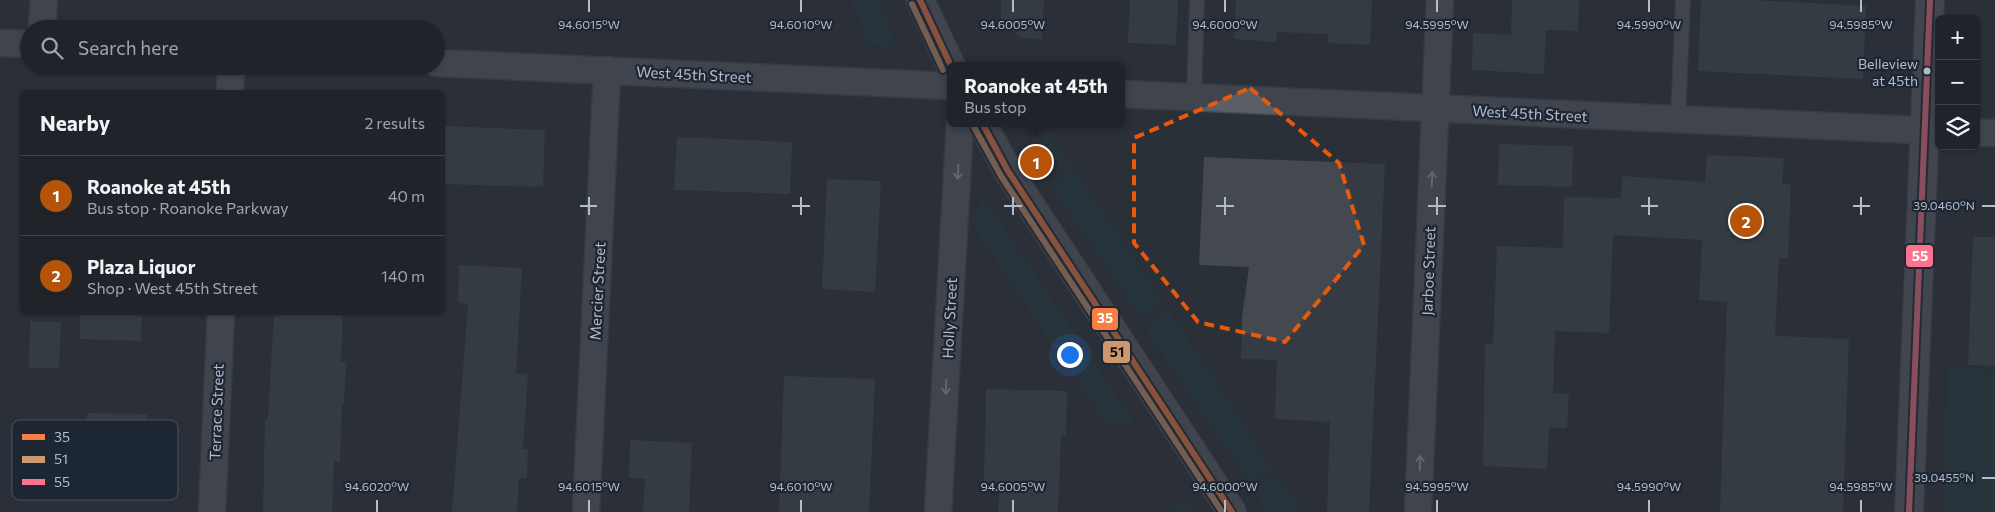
<!DOCTYPE html>
<meta charset="utf-8">
<style>
body{margin:0;font-family:Commissioner,sans-serif;background:#282c32;color:#f1f3f6}
.controls{position:absolute;right:15px;top:15px;display:grid;overflow:hidden;border-radius:8px;box-shadow:0 1px 4px #0004}
.controls button{width:45px;height:45px;display:grid;place-items:center;padding:0;border:0;border-bottom:1px solid #3d4147;background:#20242a;color:#f1f3f6;font:25px sans-serif}
.you{position:absolute;left:1069px;top:354px;width:18px;height:18px;margin:-12px;border:4px solid #fff;border-radius:50%;background:#1a73e8;box-shadow:0 0 0 8px #1a73e833}
.badge{display:grid;place-items:center;width:32px;height:32px;border-radius:50%;background:#b45309;color:#fff;font-size:16px;font-weight:700}
.pin{position:absolute;translate:-50% -50%;border:2px solid #fff;box-shadow:0 1px 5px #0006}
.popup{position:absolute;left:947px;top:62px;width:178px;height:65px;box-sizing:border-box;display:grid;place-content:center;border-radius:8px;background:#20242a;filter:drop-shadow(0 1px 4px #0005);font-size:16px;white-space:nowrap;color:#a2a4a8}
.popup b{font-size:19px;color:#f1f3f6}
.popup::after{content:'';position:absolute;left:50%;top:100%;margin-left:-10px;border:10px solid transparent;border-top-color:#20242a}
.list{margin:0;padding:0;list-style:none}
h2{display:flex;justify-content:space-between;align-items:center;height:65px;margin:0;padding:0 20px;font-size:21px}
h2 small{font-size:16px;font-weight:400;color:#a2a4a8}
.list li{display:grid;grid-template-columns:32px 1fr auto;gap:15px;align-items:center;box-sizing:border-box;height:80px;padding:0 20px;border-top:1px solid #3d4147}
.list b{display:block;font-size:19px;white-space:nowrap}
.list p{margin:0;font-size:16px;white-space:nowrap;color:#a2a4a8}
.list em{font-size:16px;font-style:normal;color:#a2a4a8}
.icon{flex:none;width:28px;height:28px;fill:none;stroke:currentColor;stroke-width:2;stroke-linecap:round;stroke-linejoin:round}
.map{position:relative;flex:none;width:1995px;height:512px;overflow:hidden}
.search{position:absolute;background:#20242a;box-shadow:0 1px 4px #0004;left:20px;top:20px;width:425px;height:55px;display:flex;align-items:center;gap:12px;box-sizing:border-box;padding:0 18px;border-radius:28px;color:#a2a4a8;font-size:19px}
.panel{position:absolute;background:#20242a;box-shadow:0 1px 4px #0004;left:20px;top:90px;width:425px;height:225px;border-radius:8px}
.map>svg:first-child{display:block}
</style>
<div class="map">
<svg width="1995" height="512" viewBox="0 0 1995 512">
<rect width="100%" height="100%" fill="#2a3038"/>
<!-- green -->
<path fill="#273a3e" d="M 850,0 L 878,0 L 896,44 L 891,46 L 870,45 Z
M 1039,123 L 1043,124 L 1163,303 L 1140,318 L 1051,185 L 1065,175 L 1050,151 L 1041,156 C 1034,145 1028,134 1039,123 Z
M 979,200 L 987,202 L 1136,425 L 1106,424 L 977,232 Z
M 1168,310 L 1272,468 L 1250,483 L 1144,326 Z
M 1948,368 L 1995,371 L 1995,512 L 1945,512 L 1943,489 Z
M 1277,475 L 1302,512 L 1268,512 L 1254,491 Z
M 1186,499 L 1195,512 L 1165,512 Z"/>
<!-- building -->
<path fill="#444950" d="M 1001,0 L 1044,0 L 1042,39 L 1021,38 L 1001,20 Z
M 1130,0 L 1178,0 L 1176,45 L 1128,43 Z
M 1236,0 L 1372,0 L 1370,45 L 1328,43 L 1328,34 L 1277,32 L 1276,42 L 1234,39 Z
M 1512,0 L 1579,0 L 1578,31 L 1546,30 L 1544,74 L 1472,70 L 1473,33 L 1511,35 Z
M 1701,0 L 1753,0 L 1866,6 L 1863,79 L 1698,71 Z
M 442,126 L 545,130 L 543,187 L 442,184 Z
M 677,137 L 792,142 L 790,194 L 674,190 Z
M 1499,144 L 1573,146 L 1572,187 L 1498,185 Z
M 1707,155 L 1784,158 L 1782,184 L 1791,184 L 1788,258 L 1779,258 L 1775,336 L 1849,339 L 1843,512 L 1720,512 L 1727,302 L 1699,300 L 1702,240 L 1613,235 L 1609,333 L 1555,331 L 1553,393 L 1569,394 L 1567,428 L 1549,428 L 1547,469 L 1483,466 L 1485,344 L 1493,344 L 1497,246 L 1563,248 L 1564,197 L 1621,198 L 1622,176 L 1705,182 Z
M 1204,157 L 1385,164 L 1369,512 L 1327,512 L 1330,422 L 1275,419 L 1277,360 L 1241,359 L 1242,318 L 1249,267 L 1199,265 Z
M 827,179 L 881,181 L 875,292 L 822,289 Z
M 1973,237 L 1995,237 L 1995,366 L 1968,365 Z
M 459,265 L 522,268 L 516,373 L 528,374 L 523,449 L 528,449 L 527,478 L 519,478 L 517,512 L 452,512 L 468,304 L 458,303 Z
M 80,312 L 142,312 L 141,341 L 80,339 Z
M 274,312 L 343,312 L 341,362 L 346,362 L 344,404 L 342,404 L 340,462 L 334,461 L 332,512 L 263,512 L 265,419 L 268,419 Z
M 30,321 L 61,322 L 59,368 L 29,368 Z
M 784,376 L 875,379 L 869,512 L 779,512 Z
M 986,389 L 1067,391 L 1066,436 L 1061,436 L 1058,512 L 998,512 L 1000,483 L 984,482 Z
M 87,413 L 147,414 L 146,457 L 86,456 Z
M 630,440 L 692,443 L 689,512 L 643,512 L 645,479 L 629,478 Z"/>
<g fill="none" stroke-linecap="round" stroke-linejoin="round">
<defs>
<path id="service" d="M 1194,98 L 1197,0
M 1678,120 L 1683,0"/>
<path id="minor" d="M 42,29 L 44,0
M 0,43 L 29,44
M 436,63 L 951,86
M 230,92 L 231,66
M 1121,94 L 1939,131
M 1976,133 L 1995,133
M 212,512 L 221,312
M 586,512 L 607,70
M 938,512 L 960,123
M 1418,512 L 1440,0"/>
<path id="tertiary" d="M 920,0 L 951,66
M 982,123 L 1008,171 L 1232,512"/>
<path id="primary" d="M 1909,512 L 1930,0"/>
</defs>
<!-- service casing -->
<use href="#service" stroke="#484c53" stroke-width="16"/>
<!-- minor casing -->
<use href="#minor" stroke="#484c53" stroke-width="29"/>
<!-- tertiary casing -->
<use href="#tertiary" stroke="#484c53" stroke-width="30"/>
<!-- primary casing -->
<use href="#primary" stroke="#484c55" stroke-width="30"/>
<!-- service -->
<use href="#service" stroke="#5a5e66" stroke-width="14"/>
<!-- minor -->
<use href="#minor" stroke="#5a5e66" stroke-width="26"/>
<!-- tertiary -->
<use href="#tertiary" stroke="#5a5e66" stroke-width="28"/>
<!-- primary -->
<use href="#primary" stroke="#5c6168" stroke-width="28"/>
<defs>
<path id="bus-1" d="M 920,0 L 951,66
M 982,123 L 1008,171 L 1232,512"/>
<path id="bus-2" d="M 912,4 L 943,70
M 974,127 L 1001,176 L 1222,512"/>
<path id="bus-3" d="M 1909,512 L 1930,0"/>
</defs>
<!-- bus-1 casing -->
<use href="#bus-1" stroke="#1d2633" stroke-width="10"/>
<!-- bus-2 casing -->
<use href="#bus-2" stroke="#1d2633" stroke-width="10"/>
<!-- bus-3 casing -->
<use href="#bus-3" stroke="#1d2633" stroke-width="10"/>
<!-- bus-1 -->
<use href="#bus-1" stroke="#f77d43" stroke-width="6"/>
<!-- bus-2 -->
<use href="#bus-2" stroke="#cd976f" stroke-width="6"/>
<!-- bus-3 -->
<use href="#bus-3" stroke="#fc738d" stroke-width="6"/>
</g>
<!-- one-way arrows -->
<defs><path id="oneway-shaft" d="M-6 0H5M1.5-3L5.5 0L1.5 3" fill="none" stroke-width="1.6" stroke-linecap="round" stroke-linejoin="round" transform="scale(1.25)"/></defs>
<g stroke="#a2a9b5">
<use href="#oneway-shaft" transform="translate(958 172) rotate(93)"/>
<use href="#oneway-shaft" transform="translate(1432 179) rotate(-88)"/>
<use href="#oneway-shaft" transform="translate(946 387) rotate(93)"/>
<use href="#oneway-shaft" transform="translate(1420 463) rotate(-88)"/>
</g>
<!-- marked area -->
<path d="M0 0H1995V512H0ZM 1250,88 L 1339,163 L 1364,245 L 1285,342 L 1198,322 L 1134,243 L 1134,138 Z" fill="#2a3038" fill-opacity=".55" fill-rule="evenodd"/>
<path fill="none" stroke="#e8590c" stroke-width="4" stroke-dasharray="10 6" stroke-linejoin="round" d="M 1250,88 L 1339,163 L 1364,245 L 1285,342 L 1198,322 L 1134,243 L 1134,138 Z"/>
<!-- ticks -->
<path fill="none" stroke="#b4bcc9" stroke-width="2" d="M 589,0 L 589,12M 801,0 L 801,12M 1013,0 L 1013,12M 1225,0 L 1225,12M 1437,0 L 1437,12M 1649,0 L 1649,12M 1861,0 L 1861,12M 589,197 L 589,215M 801,197 L 801,215M 1013,197 L 1013,215M 1225,197 L 1225,215M 1437,197 L 1437,215M 1649,197 L 1649,215M 1861,197 L 1861,215M 580,206 L 597,206M 792,206 L 810,206M 1004,206 L 1022,206M 1216,206 L 1234,206M 1428,206 L 1446,206M 1641,206 L 1658,206M 1853,206 L 1870,206M 1982,206 L 1995,206M 1982,478 L 1995,478M 377,500 L 377,512M 589,500 L 589,512M 801,500 L 801,512M 1013,500 L 1013,512M 1225,500 L 1225,512M 1437,500 L 1437,512M 1649,500 L 1649,512M 1861,500 L 1861,512"/>
<!-- markers -->
<circle fill="#b4bcc9" stroke="#1d2633" stroke-width="2" cx="1927" cy="71" r="4.5"/>
<g text-anchor="middle" dominant-baseline="central" stroke-width="4.5" stroke-linejoin="round" paint-order="stroke">
<!-- bus labels -->
<g font-size="14" fill="#b4bcc9" stroke="#1d2633" text-anchor="end">
<text x="1918" y="63">Belleview<tspan x="1918" dy="17">at 45th</tspan></text>
</g>
<!-- street labels -->
<g font-size="15" fill="#b4bcc9" stroke="#1d2633">
<text transform="translate(694 74) rotate(3)">West 45th Street</text>
<text transform="translate(1530 113) rotate(3)">West 45th Street</text>
<text transform="translate(1428 271) rotate(-88)">Jarboe Street</text>
<text transform="translate(597 291) rotate(-87)">Mercier Street</text>
<text transform="translate(949 318) rotate(-87)">Holly Street</text>
<text transform="translate(216 412) rotate(-88)">Terrace Street</text>
</g>
</g>
<!-- legend -->
<rect x="12" y="420" width="166" height="80" rx="8" fill="#1d2633" stroke="#4a5360" stroke-width="1"/>
<rect x="22" y="434" width="23" height="6" fill="#f77d43"/>
<rect x="22" y="456" width="23" height="7" fill="#cd976f"/>
<rect x="22" y="479" width="23" height="6" fill="#fc738d"/>
<g font-size="14" fill="#b4bcc9">
<text x="54" y="442">35</text>
<text x="54" y="464">51</text>
<text x="54" y="487">55</text>
</g>
<g font-size="12" text-anchor="middle" fill="#b4bcc9" stroke="#1d2633" stroke-width="4.5" stroke-linejoin="round" paint-order="stroke">
<text x="589" y="29">94.6015°W</text>
<text x="801" y="29">94.6010°W</text>
<text x="1013" y="29">94.6005°W</text>
<text x="1225" y="29">94.6000°W</text>
<text x="1437" y="29">94.5995°W</text>
<text x="1649" y="29">94.5990°W</text>
<text x="1861" y="29">94.5985°W</text>
<text x="1944" y="210">39.0460°N</text>
<text x="1944" y="482">39.0455°N</text>
<text x="377" y="491">94.6020°W</text>
<text x="589" y="491">94.6015°W</text>
<text x="801" y="491">94.6010°W</text>
<text x="1013" y="491">94.6005°W</text>
<text x="1225" y="491">94.6000°W</text>
<text x="1437" y="491">94.5995°W</text>
<text x="1649" y="491">94.5990°W</text>
<text x="1861" y="491">94.5985°W</text>
</g>
<g stroke="#1d2633" stroke-width="2">
<rect x="1905" y="244" width="29" height="24" rx="5" fill="#fc738d"/>
<rect x="1091" y="307" width="28" height="24" rx="5" fill="#f77d43"/>
<rect x="1102" y="340" width="29" height="24" rx="5" fill="#cd976f"/>
</g>
<g font-size="14" text-anchor="middle" font-weight="bold" fill="#fff">
<text x="1920" y="261">55</text>
<text x="1105" y="323">35</text>
</g>
<g font-size="14" text-anchor="middle" font-weight="bold" fill="#111">
<text x="1117" y="357">51</text>
</g>
</svg>
<div class="controls">
<button>+</button>
<button>−</button>
<button><svg class="icon" aria-label="layers" viewBox="0 0 24 24"><path d="M12 4l9 5-9 5-9-5zM3 14l9 5 9-5"/></svg></button>
</div>
<div class="you"></div>
<div class="pin badge" style="left:1036px;top:162px">1</div>
<div class="popup"><b>Roanoke at 45th</b>Bus stop</div>
<div class="pin badge" style="left:1746px;top:221px">2</div>
<div class="search"><svg class="icon" aria-label="search" viewBox="0 0 24 24"><circle cx="10" cy="10" r="6"/><path d="M15 15l6 6"/></svg>Search here</div>
<section class="panel">
<h2>Nearby<small>2 results</small></h2>
<ul class="list">
<li><span class="badge">1</span><div><b>Roanoke at 45th</b><p>Bus stop · Roanoke Parkway</p></div><em>40 m</em></li>
<li><span class="badge">2</span><div><b>Plaza Liquor</b><p>Shop · West 45th Street</p></div><em>140 m</em></li>
</ul>
</section>
</div>
